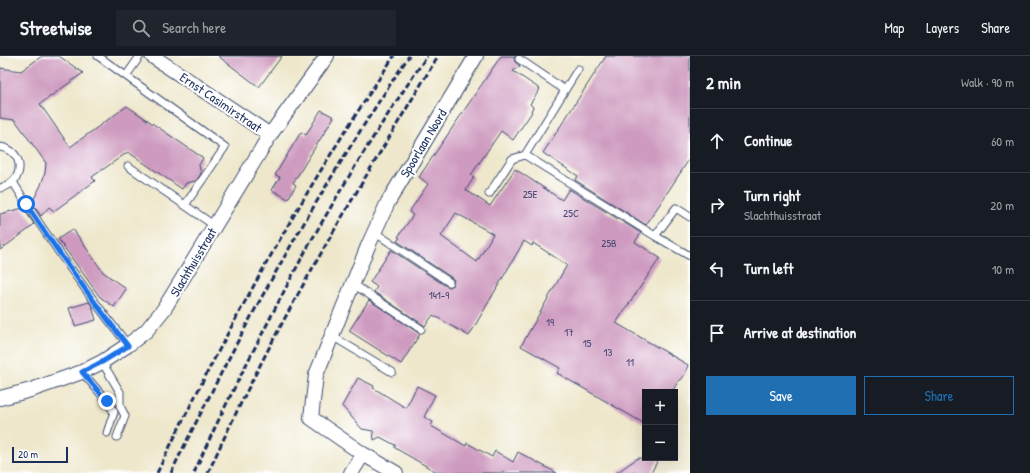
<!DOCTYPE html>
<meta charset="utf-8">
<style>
body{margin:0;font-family:"Patrick Hand",sans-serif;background:#20242c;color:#f1f3f6}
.controls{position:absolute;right:12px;bottom:12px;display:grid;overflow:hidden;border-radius:0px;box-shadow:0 4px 16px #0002}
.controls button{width:36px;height:36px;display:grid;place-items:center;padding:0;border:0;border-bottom:1px solid #363941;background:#171b24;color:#f1f3f6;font:20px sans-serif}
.scale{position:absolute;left:12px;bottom:10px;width:56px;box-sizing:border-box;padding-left:4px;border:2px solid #1b2f5e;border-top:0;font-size:11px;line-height:14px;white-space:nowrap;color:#1b2f5e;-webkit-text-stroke:3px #fff;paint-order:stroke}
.stop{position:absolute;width:12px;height:12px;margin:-9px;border:3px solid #1a73e8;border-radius:50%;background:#fff}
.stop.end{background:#1a73e8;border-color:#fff;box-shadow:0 1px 4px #0008}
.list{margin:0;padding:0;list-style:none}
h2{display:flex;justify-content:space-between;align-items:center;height:52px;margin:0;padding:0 16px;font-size:17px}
h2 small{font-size:13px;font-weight:400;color:#9ea1a6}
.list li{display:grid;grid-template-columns:26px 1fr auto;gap:12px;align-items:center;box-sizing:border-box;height:64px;padding:0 16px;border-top:1px solid #363941}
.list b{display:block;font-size:15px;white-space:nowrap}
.list p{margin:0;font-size:13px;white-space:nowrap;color:#9ea1a6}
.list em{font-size:13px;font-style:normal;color:#9ea1a6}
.actions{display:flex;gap:8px;padding:12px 16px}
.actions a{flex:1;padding:9px 0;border:1px solid #1f6fb2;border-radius:0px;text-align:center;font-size:14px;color:#1f6fb2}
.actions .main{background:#1f6fb2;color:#fff}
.icon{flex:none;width:22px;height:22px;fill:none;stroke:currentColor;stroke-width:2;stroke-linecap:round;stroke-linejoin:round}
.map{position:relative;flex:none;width:690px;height:417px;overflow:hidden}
header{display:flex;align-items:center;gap:24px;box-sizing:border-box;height:56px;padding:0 20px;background:#171b24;border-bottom:1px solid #363941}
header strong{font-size:19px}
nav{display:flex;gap:22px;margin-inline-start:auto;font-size:14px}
.search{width:280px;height:36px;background:#20242c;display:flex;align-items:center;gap:10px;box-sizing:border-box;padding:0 14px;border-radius:0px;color:#9ea1a6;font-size:15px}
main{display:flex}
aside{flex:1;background:#171b24}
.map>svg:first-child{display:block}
</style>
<header>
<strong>Streetwise</strong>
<div class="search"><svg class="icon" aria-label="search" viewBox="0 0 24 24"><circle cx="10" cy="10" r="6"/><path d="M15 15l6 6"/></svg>Search here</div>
<nav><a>Map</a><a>Layers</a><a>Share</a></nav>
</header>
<main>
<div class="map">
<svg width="690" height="417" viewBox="0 0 690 417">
<rect width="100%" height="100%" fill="#fff"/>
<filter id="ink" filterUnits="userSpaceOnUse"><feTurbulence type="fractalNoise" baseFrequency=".025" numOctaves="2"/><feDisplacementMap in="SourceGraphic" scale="8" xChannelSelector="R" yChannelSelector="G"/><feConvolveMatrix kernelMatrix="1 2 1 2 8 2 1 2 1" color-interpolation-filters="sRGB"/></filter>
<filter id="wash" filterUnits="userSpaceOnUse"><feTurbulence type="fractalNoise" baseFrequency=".012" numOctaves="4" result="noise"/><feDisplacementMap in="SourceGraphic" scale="16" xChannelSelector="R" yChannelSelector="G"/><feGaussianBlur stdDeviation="0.9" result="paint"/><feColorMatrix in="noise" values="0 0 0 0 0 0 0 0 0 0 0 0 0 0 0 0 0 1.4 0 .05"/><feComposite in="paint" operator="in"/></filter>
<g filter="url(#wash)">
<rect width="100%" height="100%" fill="#eee7cb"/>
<g id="blocks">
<!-- building -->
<path fill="#ce9abf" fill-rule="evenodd" d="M 42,0 L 59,0 L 83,17 L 40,48 L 70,91 L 127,50 L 203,102 L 199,109 L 201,118 L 196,125 L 186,127 L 182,133 L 128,96 L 92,121 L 95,125 L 54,155 L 49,151 L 41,160 L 32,147 L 41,129 L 45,117 L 46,107 L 15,64 L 0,62 L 0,12 L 21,15 Z
M 218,0 L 282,0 L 259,31 Z
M 501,0 L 515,0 L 514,3 L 515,6 L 520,10 L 513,15 L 540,33 L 530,48 L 533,51 L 531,55 L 532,56 L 513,84 L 501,75 L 471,119 L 474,121 L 466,134 L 490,150 L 515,113 L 562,144 L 569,133 L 641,177 L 635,186 L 660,202 L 616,267 L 688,309 L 685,318 L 681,324 L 679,324 L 672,336 L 645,336 L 645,368 L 557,317 L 560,312 L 521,290 L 567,209 L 533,187 L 532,190 L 524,185 L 469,280 L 433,259 L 425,270 L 374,236 L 377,231 L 370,226 L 391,194 L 446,230 L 451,231 L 453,228 L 454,224 L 452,222 L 397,185 L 400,182 L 398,181 L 413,159 L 409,156 L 428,128 L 419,121 ZM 456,157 L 493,178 L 477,206 L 441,180 Z
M 606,0 L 690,0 L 690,102 L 646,169 L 575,124 L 578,120 L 543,97 Z
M 321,54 L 334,61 L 293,127 L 296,129 L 288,143 L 272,134 L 280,121 L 275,119 L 301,76 L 306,79 Z
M 23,152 L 34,168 L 29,173 L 0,194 L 0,158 Z
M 73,173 L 103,216 L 126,233 L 114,251 L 100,241 L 58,183 Z
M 369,244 L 420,278 L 401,308 L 349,275 Z
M 89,246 L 92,250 L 96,264 L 75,270 L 69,252 Z
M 358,322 L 374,330 L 373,332 L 380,336 L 406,352 L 417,330 L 435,339 L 424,361 L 433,366 L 431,370 L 466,390 L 467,387 L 492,401 L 495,395 L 513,406 L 518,396 L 557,417 L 438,417 L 395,392 L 395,389 L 380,381 L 374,384 L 373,375 L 362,373 L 342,350 Z
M 638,402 L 659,402 L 651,417 L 616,417 Z"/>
</g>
</g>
<g filter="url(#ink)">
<use href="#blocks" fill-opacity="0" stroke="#3b4b6e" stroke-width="1"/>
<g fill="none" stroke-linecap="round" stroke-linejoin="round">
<defs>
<path id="service" d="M 98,0 L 225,91 L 185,149
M 519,3 L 565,34
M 578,13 L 525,99 L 655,180 L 690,200
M 126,20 L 140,0
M 0,91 C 25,94 26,127 0,132
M 128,110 L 215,170
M 13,126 C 48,183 87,237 128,289
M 489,138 L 512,103 L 525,99
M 374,176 L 449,226
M 655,180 L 676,152 L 690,161
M 353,228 L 421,273
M 332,280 L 392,316
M 102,306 L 120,336 L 120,350 L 125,360 L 117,381
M 82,316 L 107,345 L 114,356 L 107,377"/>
<path id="minor" d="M 152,0 L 270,79
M 0,342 L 31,334 L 82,316 L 102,306 L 128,289 L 146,275 L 164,253 L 270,79 L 327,0
M 351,417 L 363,398
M 396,417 L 363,398 L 311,362 L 316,319 L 368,190 L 388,146 L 476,0"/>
</defs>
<!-- service casing -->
<use href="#service" stroke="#3b4b6e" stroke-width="9"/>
<!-- minor casing -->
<use href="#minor" stroke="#3b4b6e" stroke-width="16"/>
<!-- service -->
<use href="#service" stroke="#fff" stroke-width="7"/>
<!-- minor -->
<use href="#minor" stroke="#fff" stroke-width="14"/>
<!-- rail -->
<path stroke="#1b2f5e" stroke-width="3" stroke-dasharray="6 3" stroke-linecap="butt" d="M 157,417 C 202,324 250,233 303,144 C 332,95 363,47 394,0
M 171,417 C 182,394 193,372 205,349 C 265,229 334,112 409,0
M 194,417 C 215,370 238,324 262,278 C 283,237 304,196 328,156 C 359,102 392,51 427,0
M 208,417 C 230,368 254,320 279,273 C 329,180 384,90 438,0"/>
</g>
</g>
<g fill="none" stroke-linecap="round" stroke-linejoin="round" filter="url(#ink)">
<!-- route -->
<path stroke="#1a73e8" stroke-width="5" d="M 26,148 C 58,196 92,244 128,290 L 102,306 L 82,316 L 107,345"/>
</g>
<g text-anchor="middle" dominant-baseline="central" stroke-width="4" stroke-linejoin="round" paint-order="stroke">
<!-- number labels -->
<g font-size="11" fill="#484a76">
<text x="530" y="138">25E</text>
<text x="571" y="157">25C</text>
<text x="609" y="187">25B</text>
<text x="439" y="239">141-9</text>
<text x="550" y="266">19</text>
<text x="569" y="276">17</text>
<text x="587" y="287">15</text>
<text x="608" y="296">13</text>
<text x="630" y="306">11</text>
</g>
<!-- street labels -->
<g font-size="13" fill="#1b2f5e" stroke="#fff">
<text transform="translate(221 46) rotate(34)">Ernst Casimirstraat</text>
<text transform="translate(423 87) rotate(-59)">Spoorlaan Noord</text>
<text transform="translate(193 206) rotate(-59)">Slachthuisstraat</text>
</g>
</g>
</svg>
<div class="controls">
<button>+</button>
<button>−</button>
</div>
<div class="scale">20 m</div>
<div class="stop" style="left:26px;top:148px"></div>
<div class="stop end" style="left:107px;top:345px"></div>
</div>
<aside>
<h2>2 min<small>Walk · 90 m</small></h2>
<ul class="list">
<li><svg class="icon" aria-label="ahead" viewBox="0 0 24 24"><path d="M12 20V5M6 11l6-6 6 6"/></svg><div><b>Continue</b></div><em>60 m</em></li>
<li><svg class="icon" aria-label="right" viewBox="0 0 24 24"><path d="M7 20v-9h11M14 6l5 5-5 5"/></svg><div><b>Turn right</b><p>Slachthuisstraat</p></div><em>20 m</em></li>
<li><svg class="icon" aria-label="left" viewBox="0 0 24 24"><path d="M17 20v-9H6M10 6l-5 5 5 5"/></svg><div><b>Turn left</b></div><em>10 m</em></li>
<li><svg class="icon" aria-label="arrive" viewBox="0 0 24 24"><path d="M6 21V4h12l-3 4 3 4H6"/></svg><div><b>Arrive at destination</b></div></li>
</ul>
<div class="actions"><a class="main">Save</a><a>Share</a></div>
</aside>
</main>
